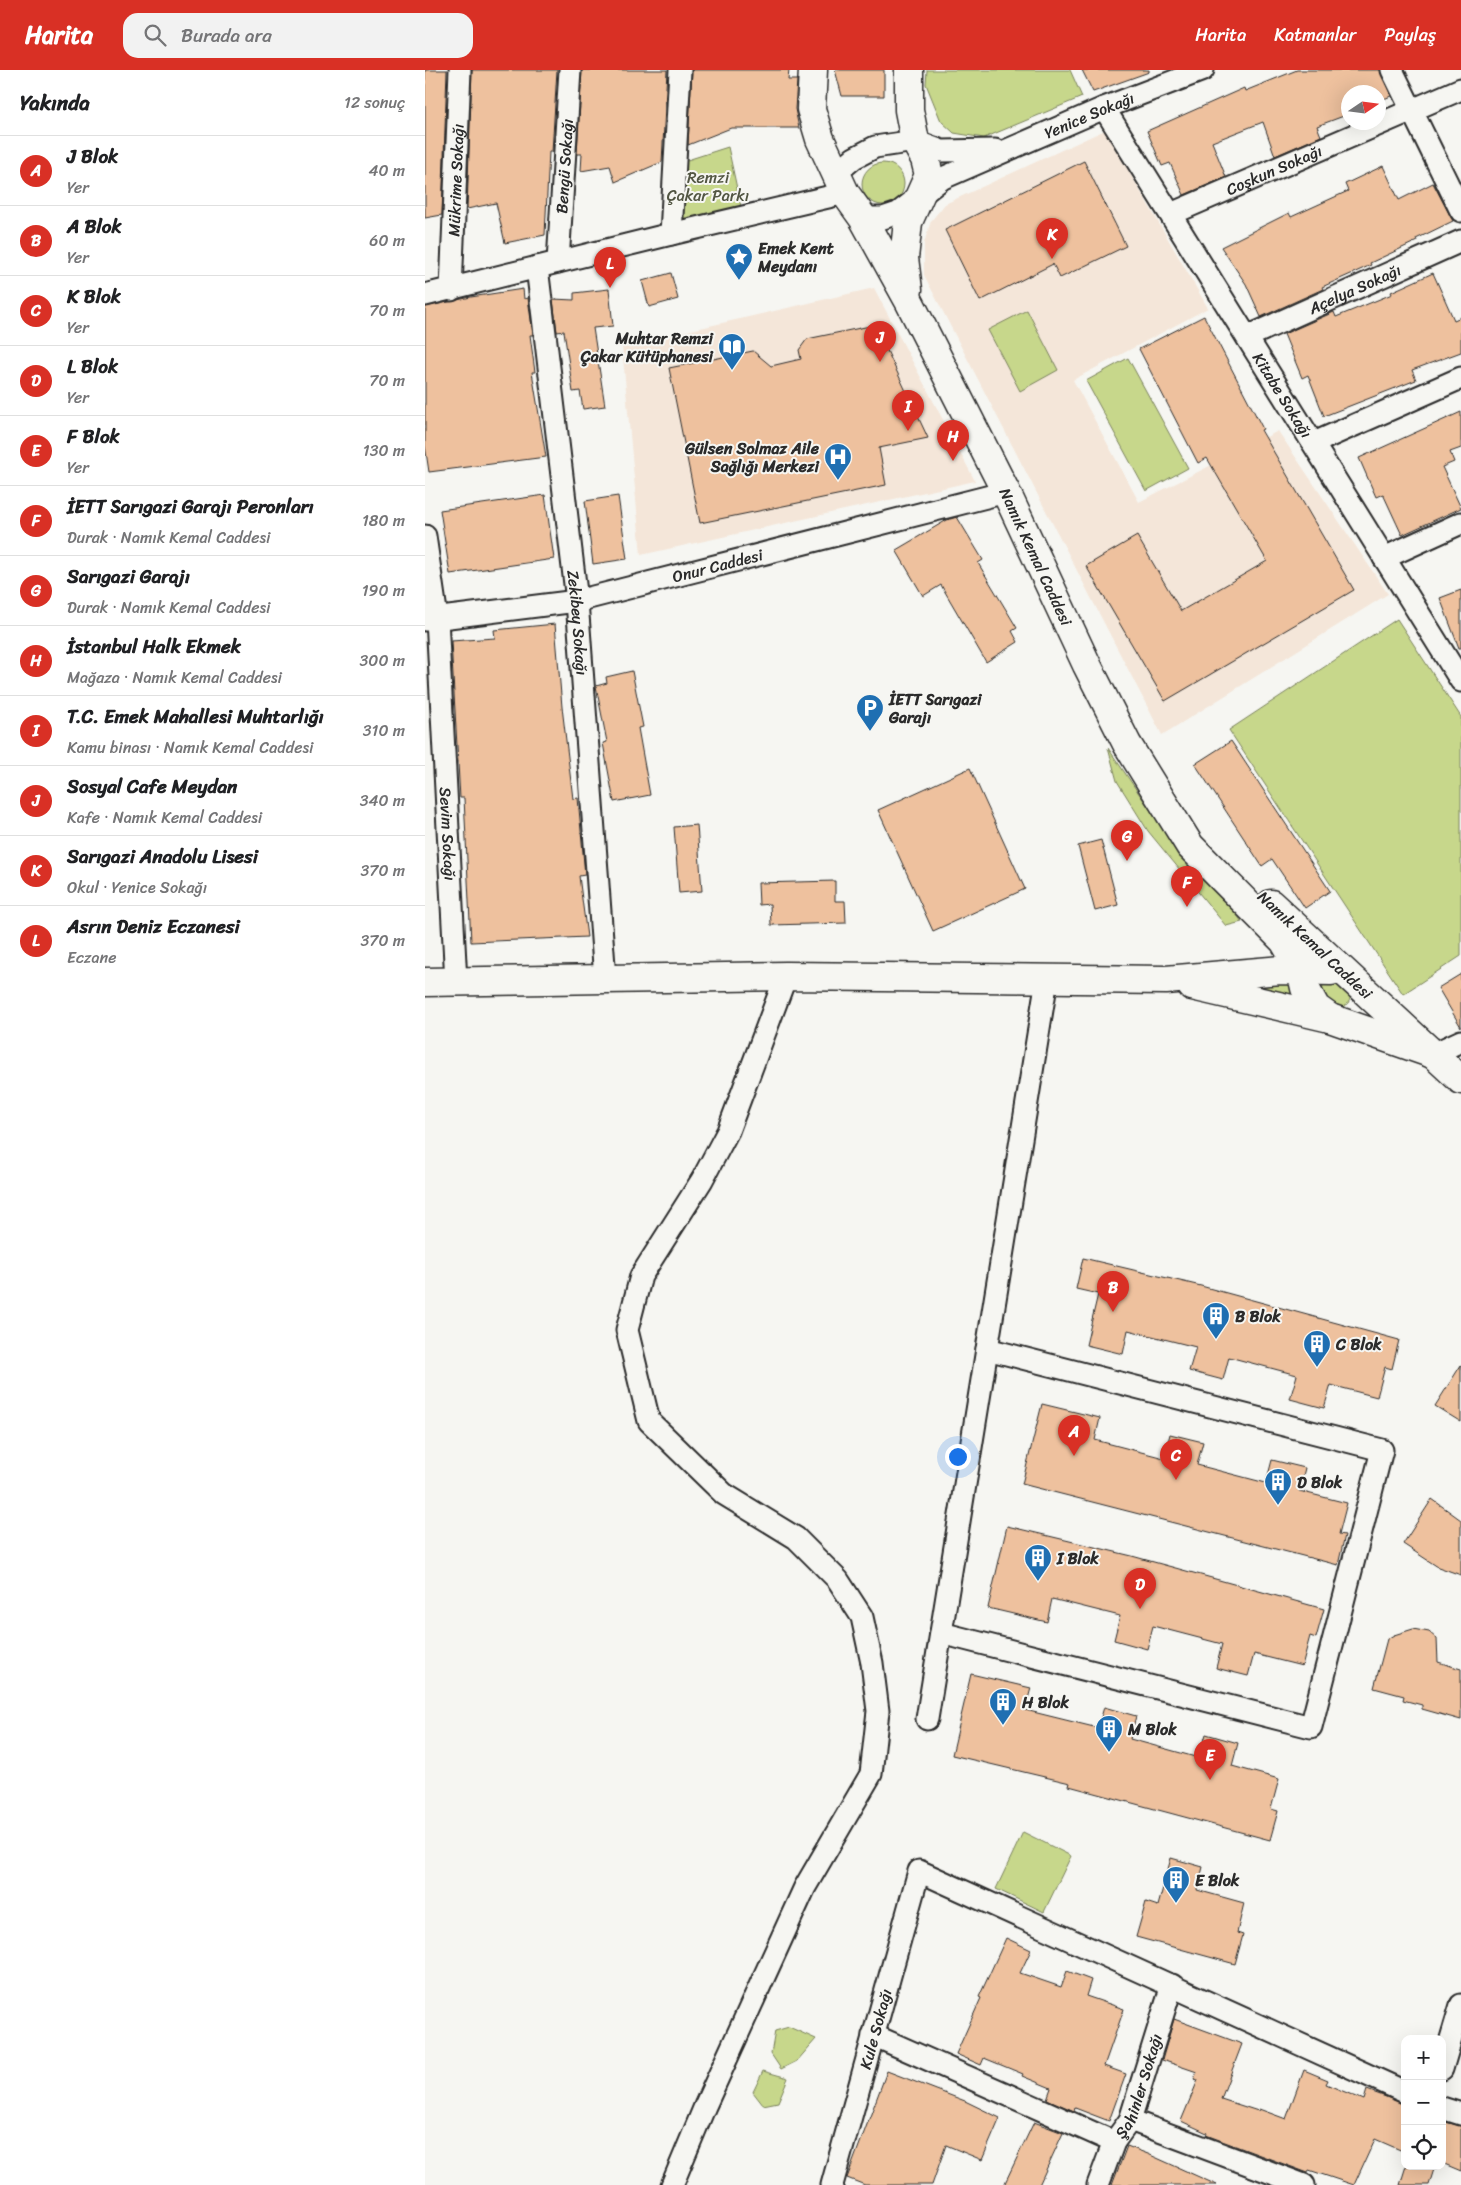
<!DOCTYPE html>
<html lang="tr">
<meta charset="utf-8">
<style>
body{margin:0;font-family:Sriracha,sans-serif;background:#f2f2f2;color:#202124}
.controls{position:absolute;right:15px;bottom:15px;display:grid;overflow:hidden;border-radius:10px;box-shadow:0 5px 20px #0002}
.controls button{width:45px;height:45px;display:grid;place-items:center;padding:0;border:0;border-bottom:1px solid #e0e0e0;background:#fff;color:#202124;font:25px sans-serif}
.compass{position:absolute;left:916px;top:15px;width:45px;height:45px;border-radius:50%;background:#fff;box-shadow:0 5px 20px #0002;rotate:77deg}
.you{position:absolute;left:532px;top:1386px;width:18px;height:18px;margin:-12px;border:4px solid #fff;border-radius:50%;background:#1a73e8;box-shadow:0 0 0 8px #1a73e833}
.badge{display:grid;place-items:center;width:32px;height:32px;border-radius:50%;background:#d93025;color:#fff;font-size:16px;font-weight:700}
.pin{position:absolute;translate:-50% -41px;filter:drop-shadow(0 1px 2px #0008)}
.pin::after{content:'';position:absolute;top:26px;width:18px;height:15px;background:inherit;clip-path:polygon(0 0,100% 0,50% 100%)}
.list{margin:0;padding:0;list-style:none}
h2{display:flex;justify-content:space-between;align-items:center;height:65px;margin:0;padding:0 20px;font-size:21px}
h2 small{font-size:16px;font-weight:400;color:#757577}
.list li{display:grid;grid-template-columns:32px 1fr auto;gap:15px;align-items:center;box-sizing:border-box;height:70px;padding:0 20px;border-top:1px solid #e0e0e0}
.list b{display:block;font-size:19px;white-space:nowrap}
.list p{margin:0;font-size:16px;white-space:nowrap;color:#757577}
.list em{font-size:16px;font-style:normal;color:#757577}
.icon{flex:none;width:28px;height:28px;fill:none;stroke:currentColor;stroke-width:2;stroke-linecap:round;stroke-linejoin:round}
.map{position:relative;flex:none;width:1036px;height:2115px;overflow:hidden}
header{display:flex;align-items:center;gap:30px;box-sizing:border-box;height:70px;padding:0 25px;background:#d93025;color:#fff}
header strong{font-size:24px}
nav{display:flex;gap:28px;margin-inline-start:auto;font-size:18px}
.search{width:350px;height:45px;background:#f2f2f2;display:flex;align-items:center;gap:12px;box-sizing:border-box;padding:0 18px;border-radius:15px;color:#757577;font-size:19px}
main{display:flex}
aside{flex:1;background:#fff}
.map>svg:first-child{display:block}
</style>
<header>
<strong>Harita</strong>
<div class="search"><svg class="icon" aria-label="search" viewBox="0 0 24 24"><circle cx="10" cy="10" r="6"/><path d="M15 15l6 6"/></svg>Burada ara</div>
<nav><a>Harita</a><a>Katmanlar</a><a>Paylaş</a></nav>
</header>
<main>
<aside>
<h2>Yakında<small>12 sonuç</small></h2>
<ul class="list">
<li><span class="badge">A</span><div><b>J Blok</b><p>Yer</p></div><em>40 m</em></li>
<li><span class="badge">B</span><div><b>A Blok</b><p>Yer</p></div><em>60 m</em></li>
<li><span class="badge">C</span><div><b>K Blok</b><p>Yer</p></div><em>70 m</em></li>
<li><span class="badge">D</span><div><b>L Blok</b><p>Yer</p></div><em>70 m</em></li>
<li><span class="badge">E</span><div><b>F Blok</b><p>Yer</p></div><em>130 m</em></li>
<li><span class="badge">F</span><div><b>İETT Sarıgazi Garajı Peronları</b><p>Durak · Namık Kemal Caddesi</p></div><em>180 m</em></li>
<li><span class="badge">G</span><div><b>Sarıgazi Garajı</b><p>Durak · Namık Kemal Caddesi</p></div><em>190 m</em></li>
<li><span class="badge">H</span><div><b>İstanbul Halk Ekmek</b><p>Mağaza · Namık Kemal Caddesi</p></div><em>300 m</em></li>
<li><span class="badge">I</span><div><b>T.C. Emek Mahallesi Muhtarlığı</b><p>Kamu binası · Namık Kemal Caddesi</p></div><em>310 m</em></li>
<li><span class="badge">J</span><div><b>Sosyal Cafe Meydan</b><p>Kafe · Namık Kemal Caddesi</p></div><em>340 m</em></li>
<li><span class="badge">K</span><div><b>Sarıgazi Anadolu Lisesi</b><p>Okul · Yenice Sokağı</p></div><em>370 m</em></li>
<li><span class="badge">L</span><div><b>Asrın Deniz Eczanesi</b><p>Eczane</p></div><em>370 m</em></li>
</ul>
</aside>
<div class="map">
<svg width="1036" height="2115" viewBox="0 0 1036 2115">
<rect width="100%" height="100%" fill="#f6f6f2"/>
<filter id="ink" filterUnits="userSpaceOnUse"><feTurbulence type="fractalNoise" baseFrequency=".02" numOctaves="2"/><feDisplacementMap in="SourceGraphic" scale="10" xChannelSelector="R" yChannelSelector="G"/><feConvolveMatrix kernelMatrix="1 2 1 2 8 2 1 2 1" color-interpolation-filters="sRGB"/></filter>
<g filter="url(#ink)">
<!-- built -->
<path fill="#f4e6d9" d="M 680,60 L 783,238 L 648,310 L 714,432 L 853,361 L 963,524 L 737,665 L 499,205 L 499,173 L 506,151 L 520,134 Z
M 449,218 L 550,411 L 216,485 L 197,276 Z"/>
<!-- green -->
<path fill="#c7d78b" stroke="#79815b" d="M 502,0 L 645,0 L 657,27 L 559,68 L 529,63 L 516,51 L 501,14 Z
M 303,77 L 316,137 L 259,152 L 253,93 Z
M437 114a21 21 0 1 1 42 0a21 21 0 1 1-42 0Z
M 602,240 L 633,300 L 595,321 L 563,260 Z
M 703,288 L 763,398 L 721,421 L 661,311 Z
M 972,549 L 1036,647 L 1036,886 L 978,924 L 804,660 Z
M 683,678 L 734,753 L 789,814 L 817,852 L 801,856 L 723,761 L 692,711 Z
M 796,908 L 866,914 L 876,930 Z
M 908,909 L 926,924 C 925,934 919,939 910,940 L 895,923 L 899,914 Z
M 598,1762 L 646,1786 L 619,1842 L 571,1819 Z
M 364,1957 L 391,1969 L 372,1991 L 356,1999 L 346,1984 L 350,1961 Z
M 338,2001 L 363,2008 L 353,2032 L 338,2035 L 328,2022 Z"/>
<!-- building -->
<path fill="#eec19e" stroke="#2b2b2b" d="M 0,0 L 22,0 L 17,145 L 0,148 Z
M 47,0 L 132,0 L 127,82 L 124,82 L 120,165 L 80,173 L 71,133 L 42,139 Z
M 157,0 L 242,0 L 237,92 L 190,112 L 185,96 L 156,101 L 157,84 L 152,84 Z
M 267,0 L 364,0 L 363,10 L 372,10 L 370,39 L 374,58 L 306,58 L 263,75 Z
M 410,0 L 459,0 L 459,26 L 417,26 Z
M 657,0 L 724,0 L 724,2 L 668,22 Z
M 872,0 L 955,0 L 966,26 L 954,31 L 954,22 L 924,22 L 924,44 L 892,56 L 896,66 L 850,86 L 838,52 L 787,72 L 801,107 L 759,125 L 745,93 L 737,96 L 722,61 L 819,18 L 820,21 Z
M 659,91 L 701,176 L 635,208 L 628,194 L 555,231 L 520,160 Z
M 958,96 L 974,130 L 1008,113 L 1028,151 L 991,169 L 992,171 L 945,193 L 946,195 L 897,217 L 898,219 L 836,247 L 821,214 L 796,177 L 864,143 L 866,147 L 923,121 L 920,114 Z
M 246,203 L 253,229 L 224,237 L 217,211 Z
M 1008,203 L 1029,250 L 1036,247 L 1036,282 L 987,300 L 991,310 L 899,346 L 883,305 L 877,308 L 859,264 L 909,242 L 911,247 L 967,224 L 966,222 Z
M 98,219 L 99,229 L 103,228 L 108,265 L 105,265 L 110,302 L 107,302 L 121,387 L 4,402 L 0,375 L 0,237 L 46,227 Z
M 184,219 L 188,256 L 168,258 L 180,336 L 158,339 L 155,321 L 148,322 L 139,261 L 132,262 L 128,229 L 149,230 L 149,223 Z
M 779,246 L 838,359 L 836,360 L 929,520 L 740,631 L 661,496 L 712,466 L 756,541 L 842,491 L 782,388 L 773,393 L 714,279 Z
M 450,255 L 503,368 L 454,378 L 461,415 L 275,453 L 244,298 L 328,281 L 346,296 L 376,289 L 374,280 L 382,269 Z
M 1036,342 L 1036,378 L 1025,382 L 1029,392 L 1017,397 L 1036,438 L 977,465 L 958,424 L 951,427 L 934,388 Z
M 120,425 L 129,489 L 25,504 L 15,440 Z
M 193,426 L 202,489 L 168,494 L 160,431 Z
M 532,447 L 558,490 L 553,493 L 592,558 L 587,561 L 593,572 L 561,592 L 516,515 L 498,526 L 471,480 L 522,450 Z
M 1036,520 L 1036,578 L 1034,578 L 1015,528 Z
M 130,554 L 137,637 L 148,729 L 153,728 L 160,805 L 154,806 L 162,867 L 46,872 L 39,728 L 35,728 L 26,571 L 70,568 L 69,560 Z
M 207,601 L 218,657 L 213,658 L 225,725 L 189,732 L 178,673 L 182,672 L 171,616 L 182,613 L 181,607 Z
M 806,671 L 905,821 L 880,838 L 847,789 L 837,796 L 770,694 Z
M 545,698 L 600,819 L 508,861 L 453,740 Z
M 272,755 L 277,821 L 254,823 L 249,757 Z
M 676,770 L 693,835 L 670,841 L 653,776 Z
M 410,811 L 410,831 L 420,831 L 421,853 L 346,855 L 345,834 L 334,835 L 333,813 Z
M 1036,904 L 1036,957 L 1013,918 Z
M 658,1188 L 776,1216 L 974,1270 L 967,1299 L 960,1297 L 952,1327 L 906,1315 L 899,1338 L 865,1329 L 872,1305 L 804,1287 L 798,1310 L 764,1301 L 771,1277 L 703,1260 L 698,1284 L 661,1275 L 673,1224 L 651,1219 Z
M 1036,1295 L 1036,1352 L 1010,1336 Z
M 617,1334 L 675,1348 L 670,1370 L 739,1388 L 745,1364 L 778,1372 L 772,1395 L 841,1413 L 847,1390 L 880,1398 L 874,1421 L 922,1433 L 914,1464 L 920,1465 L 913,1495 L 597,1414 Z
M 1007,1429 L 1036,1450 L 1036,1505 L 1013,1497 L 978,1474 Z
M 582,1456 L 707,1486 L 899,1539 L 891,1568 L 885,1566 L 877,1596 L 829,1584 L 823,1606 L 791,1598 L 797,1574 L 728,1556 L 722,1579 L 689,1570 L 695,1546 L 627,1529 L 622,1552 L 563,1538 Z
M 988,1559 L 1004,1562 L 1012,1569 L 1013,1592 L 1036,1599 L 1036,1650 L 997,1639 L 997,1635 L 978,1630 L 979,1626 L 949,1618 L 962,1569 L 969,1565 Z
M 546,1604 L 606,1618 L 600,1640 L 673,1658 L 679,1637 L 711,1646 L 705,1669 L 774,1688 L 781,1664 L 813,1673 L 807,1696 L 854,1709 L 846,1739 L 853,1741 L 845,1770 L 644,1716 L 645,1713 L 527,1685 Z
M 746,1788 L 778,1797 L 772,1820 L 819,1833 L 812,1863 L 818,1865 L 810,1894 L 711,1867 L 721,1832 L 733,1836 Z
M 581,1868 L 606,1880 L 595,1903 L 636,1917 L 642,1901 L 666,1910 L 661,1926 L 699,1939 L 679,1996 L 701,2004 L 684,2051 L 650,2038 L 649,2041 L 622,2029 L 626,2018 L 597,2006 L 598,2004 L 559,1988 L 556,1995 L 531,1984 L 556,1928 L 554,1927 Z
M 749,1949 L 817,1974 L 796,2029 L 833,2041 L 834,2039 L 861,2049 L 879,2000 L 903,2010 L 901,2014 L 939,2030 L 942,2020 L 980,2034 L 980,2082 L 950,2069 L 929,2115 L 884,2100 L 883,2103 L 781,2065 L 782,2063 L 756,2051 L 773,2010 L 769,2009 L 772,2002 L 737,1990 Z
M 462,2001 L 540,2031 L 575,2048 L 557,2090 L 521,2075 L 507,2115 L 440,2115 L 422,2108 Z
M 1017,2051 L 1036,2056 L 1036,2101 L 1017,2093 Z
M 609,2052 L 638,2063 L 614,2115 L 579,2115 Z
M 702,2076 L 723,2084 L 792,2115 L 687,2115 Z
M 981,2096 L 1010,2096 L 1004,2115 L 975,2115 Z"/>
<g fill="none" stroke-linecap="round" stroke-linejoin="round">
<defs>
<g id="minor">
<path d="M 967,0 L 1036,141"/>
<path id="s1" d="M 679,38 L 1036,611"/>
<path d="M 411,103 L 429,88 L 450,77 L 490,71 L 517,81 L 570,80"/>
<path id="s2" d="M 746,144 L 1036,19"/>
<path id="s3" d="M 438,148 L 458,148 L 473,143 L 518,108 L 679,38 L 778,0"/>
<path d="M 246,164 L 255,0"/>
<path id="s4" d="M 133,192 L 145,0"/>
<path id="s5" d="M 112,197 L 152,531 L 180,909"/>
<path id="s6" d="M 26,220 L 35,0"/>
<path d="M 0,225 L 246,164 L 420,123"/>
<path id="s7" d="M 822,267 L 1036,171"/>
<path d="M 889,373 L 1036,308"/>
<path id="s8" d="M 0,466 L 12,548 L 31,912"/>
<path d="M 959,488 L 1036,453"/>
<path id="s9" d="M 0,550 L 152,531 L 581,422"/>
<path d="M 1008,984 L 1036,971"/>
<path d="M 516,1563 L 886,1657 L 957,1380 L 562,1279"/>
<path d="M 502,1649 L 622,909"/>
<path d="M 448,1965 L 689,2072"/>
<path d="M 1017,1999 L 1036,1935"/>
<path d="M 1017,2038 L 1036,2044"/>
<path d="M 705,2050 L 879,2115"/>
<path d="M 247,2115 L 280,2036 L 380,1817 L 446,1704 L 453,1641 L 447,1593 L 437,1547 L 413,1510 L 371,1468 L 299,1424 L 224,1351 L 202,1260 L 216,1206 L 277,1110 L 303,1061 L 361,906"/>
<path id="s10" d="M 407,2115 L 494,1801 L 980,2022"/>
<path id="s11" d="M 673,2115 L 689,2072 L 705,2050 L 747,1915"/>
</g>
<g id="secondary">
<path id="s12" d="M 388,0 L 386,39 L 395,69 L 420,123 L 438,148 L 484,231 L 581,422 L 662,595 L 702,674 L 765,776 L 859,871 L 876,900 L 880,918 L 891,938 L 905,948 L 1008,984"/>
<path d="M 483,220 L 479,188 L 483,152 L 504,105 L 500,89 L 490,71 L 484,40 L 484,0"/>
<path d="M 846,834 L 1036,1010"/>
<path d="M 0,912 L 361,906 L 741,910 L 856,900 L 906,901"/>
<path d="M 767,916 L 905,948"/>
</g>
</defs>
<!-- minor casing -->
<use href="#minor" stroke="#2b2b2b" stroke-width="25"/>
<!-- secondary casing -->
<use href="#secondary" stroke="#2b2b2b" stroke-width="31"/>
<!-- minor -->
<use href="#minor" stroke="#f6f6f2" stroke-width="21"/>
<!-- secondary -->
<use href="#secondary" stroke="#f6f6f2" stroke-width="28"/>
</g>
</g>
<!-- icons -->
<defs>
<symbol id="sight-pin" viewBox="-11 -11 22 30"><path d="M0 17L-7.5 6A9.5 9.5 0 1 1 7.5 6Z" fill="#1f6fb2" stroke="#f6f6f2"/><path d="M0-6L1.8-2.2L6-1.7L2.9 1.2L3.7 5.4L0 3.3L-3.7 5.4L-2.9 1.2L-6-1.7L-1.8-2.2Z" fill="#fff"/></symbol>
<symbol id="library-pin" viewBox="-11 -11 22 30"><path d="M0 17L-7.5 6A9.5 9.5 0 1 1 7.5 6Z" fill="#1f6fb2" stroke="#f6f6f2"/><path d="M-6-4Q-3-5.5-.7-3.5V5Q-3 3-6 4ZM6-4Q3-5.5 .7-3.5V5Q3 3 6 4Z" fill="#fff"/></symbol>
<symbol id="hospital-pin" viewBox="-11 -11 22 30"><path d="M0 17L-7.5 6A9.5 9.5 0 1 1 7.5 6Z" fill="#1f6fb2" stroke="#f6f6f2"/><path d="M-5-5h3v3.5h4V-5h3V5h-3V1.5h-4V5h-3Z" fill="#fff"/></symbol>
<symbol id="parking-pin" viewBox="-11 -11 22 30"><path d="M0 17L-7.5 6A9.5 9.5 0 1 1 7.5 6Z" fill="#1f6fb2" stroke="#f6f6f2"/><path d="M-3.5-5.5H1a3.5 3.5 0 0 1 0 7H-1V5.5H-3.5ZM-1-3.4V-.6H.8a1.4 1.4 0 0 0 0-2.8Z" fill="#fff"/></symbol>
<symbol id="building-pin" viewBox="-11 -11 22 30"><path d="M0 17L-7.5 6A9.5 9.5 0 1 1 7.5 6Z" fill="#1f6fb2" stroke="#f6f6f2"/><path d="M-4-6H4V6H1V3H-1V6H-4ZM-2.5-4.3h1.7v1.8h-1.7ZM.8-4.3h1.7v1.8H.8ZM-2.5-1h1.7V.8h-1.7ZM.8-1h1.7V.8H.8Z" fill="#fff"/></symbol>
</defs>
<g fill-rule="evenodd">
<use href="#sight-pin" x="298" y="171" width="32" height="43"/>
<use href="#library-pin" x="291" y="261" width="32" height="43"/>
<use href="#hospital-pin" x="397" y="371" width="32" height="43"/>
<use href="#parking-pin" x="429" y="622" width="32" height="43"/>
<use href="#building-pin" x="775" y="1230" width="32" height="43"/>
<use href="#building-pin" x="876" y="1258" width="32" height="43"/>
<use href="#building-pin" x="837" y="1396" width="32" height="43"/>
<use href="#building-pin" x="597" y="1472" width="32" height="43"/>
<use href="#building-pin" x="562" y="1616" width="32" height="43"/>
<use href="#building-pin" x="668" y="1643" width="32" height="43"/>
<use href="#building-pin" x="735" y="1794" width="32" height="43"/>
</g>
<g text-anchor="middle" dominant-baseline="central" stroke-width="4" stroke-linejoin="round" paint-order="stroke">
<!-- street labels -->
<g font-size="16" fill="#2b2b2b" stroke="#f6f6f2">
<text stroke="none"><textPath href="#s3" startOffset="252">Yenice Sokağı</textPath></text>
<text stroke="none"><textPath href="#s4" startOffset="96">Bengü Sokağı</textPath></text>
<text stroke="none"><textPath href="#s2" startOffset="112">Coşkun Sokağı</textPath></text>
<text stroke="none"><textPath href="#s6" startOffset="110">Mükrime Sokağı</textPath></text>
<text stroke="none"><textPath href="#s7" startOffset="118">Açelya Sokağı</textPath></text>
<text stroke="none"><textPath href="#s1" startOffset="338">Kitabe Sokağı</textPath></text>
<text stroke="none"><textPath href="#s12" startOffset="541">Namık Kemal Caddesi</textPath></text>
<text stroke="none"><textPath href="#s9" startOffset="298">Onur Caddesi</textPath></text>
<text stroke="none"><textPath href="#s5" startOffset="358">Zekibey Sokağı</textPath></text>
<text stroke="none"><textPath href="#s8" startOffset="299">Sevim Sokağı</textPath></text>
<text transform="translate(890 875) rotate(43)">Namık Kemal Caddesi</text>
<text stroke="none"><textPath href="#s10" startOffset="162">Kule Sokağı</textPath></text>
<text stroke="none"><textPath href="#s11" startOffset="108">Şahinler Sokağı</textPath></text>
</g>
<!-- park labels -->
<g font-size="16" fill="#525643" stroke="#f6f6f2">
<text x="283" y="107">Remzi<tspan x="283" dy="18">Çakar Parkı</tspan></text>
</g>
<!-- poi labels -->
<g font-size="16" font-weight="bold" fill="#2b2b2b" stroke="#f6f6f2" text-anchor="start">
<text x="333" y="178">Emek Kent<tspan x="333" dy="18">Meydanı</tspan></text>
<text x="288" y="268" text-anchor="end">Muhtar Remzi<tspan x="288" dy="18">Çakar Kütüphanesi</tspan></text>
<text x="394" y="378" text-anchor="end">Gülsen Solmaz Aile<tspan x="394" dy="18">Sağlığı Merkezi</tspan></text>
<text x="464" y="629">İETT Sarıgazi<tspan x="464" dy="18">Garajı</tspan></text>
<text x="810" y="1246">B Blok</text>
<text x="911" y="1274">C Blok</text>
<text x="872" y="1412">D Blok</text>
<text x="632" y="1488">I Blok</text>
<text x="597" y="1632">H Blok</text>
<text x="703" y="1659">M Blok</text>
<text x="770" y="1810">E Blok</text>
</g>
</g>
</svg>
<div class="controls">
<button>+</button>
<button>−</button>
<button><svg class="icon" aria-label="locate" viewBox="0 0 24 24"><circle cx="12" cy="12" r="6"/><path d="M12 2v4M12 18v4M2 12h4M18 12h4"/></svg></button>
</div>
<svg class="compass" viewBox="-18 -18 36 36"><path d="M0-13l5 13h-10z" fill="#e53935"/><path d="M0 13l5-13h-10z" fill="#757577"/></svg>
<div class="you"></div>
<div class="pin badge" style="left:649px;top:1386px">A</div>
<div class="pin badge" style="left:688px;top:1242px">B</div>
<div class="pin badge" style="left:751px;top:1410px">C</div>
<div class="pin badge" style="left:715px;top:1539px">D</div>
<div class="pin badge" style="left:785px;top:1710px">E</div>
<div class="pin badge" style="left:762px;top:837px">F</div>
<div class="pin badge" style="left:702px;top:791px">G</div>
<div class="pin badge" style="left:528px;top:391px">H</div>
<div class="pin badge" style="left:483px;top:361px">I</div>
<div class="pin badge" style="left:455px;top:292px">J</div>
<div class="pin badge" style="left:627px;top:189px">K</div>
<div class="pin badge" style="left:185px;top:218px">L</div>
</div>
</main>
